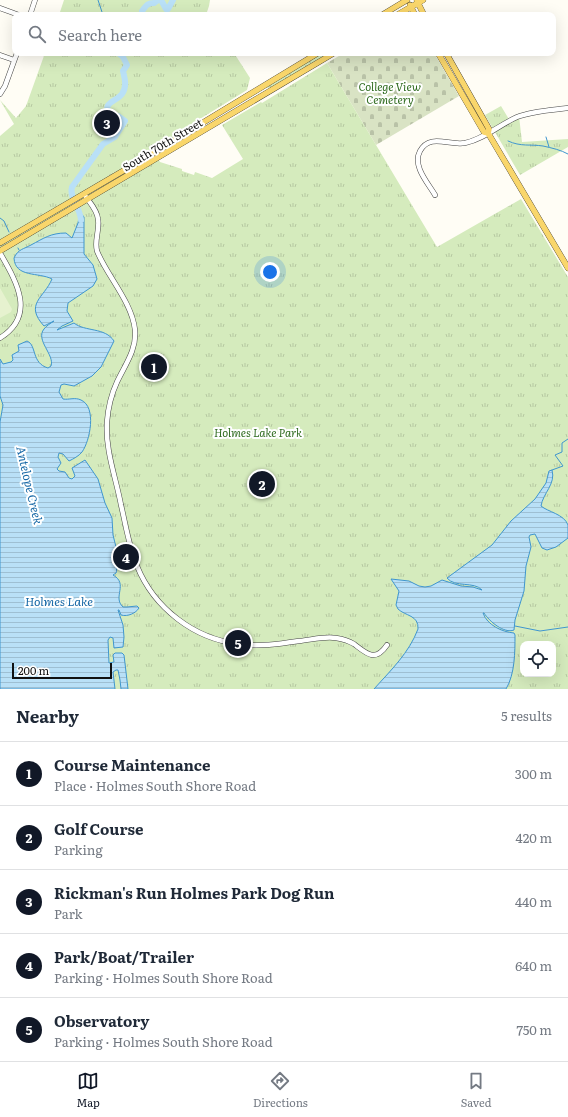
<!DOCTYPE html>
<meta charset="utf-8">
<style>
body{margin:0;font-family:Literata,serif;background:#f2f2f3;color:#1f2937}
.controls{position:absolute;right:12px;bottom:12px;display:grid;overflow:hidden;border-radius:8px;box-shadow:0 4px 16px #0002}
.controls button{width:36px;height:36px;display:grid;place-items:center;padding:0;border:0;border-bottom:1px solid #e0e1e3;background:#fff;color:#1f2937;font:20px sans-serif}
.scale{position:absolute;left:12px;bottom:10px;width:100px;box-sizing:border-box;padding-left:4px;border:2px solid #111;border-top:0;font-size:11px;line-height:14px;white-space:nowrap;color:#111;-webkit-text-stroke:3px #fff;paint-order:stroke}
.you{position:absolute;left:270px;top:272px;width:14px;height:14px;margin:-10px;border:3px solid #fff;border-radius:50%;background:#1a73e8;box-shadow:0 0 0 6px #1a73e833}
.badge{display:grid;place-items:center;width:26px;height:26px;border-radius:50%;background:#111827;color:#fff;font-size:13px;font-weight:700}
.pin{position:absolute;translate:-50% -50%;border:2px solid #fff;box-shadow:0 1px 4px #0006}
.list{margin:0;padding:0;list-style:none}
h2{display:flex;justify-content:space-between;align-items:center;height:52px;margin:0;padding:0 16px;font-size:17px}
h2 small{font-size:13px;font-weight:400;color:#747a83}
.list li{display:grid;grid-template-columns:26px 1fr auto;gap:12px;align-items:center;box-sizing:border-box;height:64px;padding:0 16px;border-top:1px solid #e0e1e3}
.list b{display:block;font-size:15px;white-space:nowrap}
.list p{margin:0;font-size:13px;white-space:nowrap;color:#747a83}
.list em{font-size:13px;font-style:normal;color:#747a83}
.icon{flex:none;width:22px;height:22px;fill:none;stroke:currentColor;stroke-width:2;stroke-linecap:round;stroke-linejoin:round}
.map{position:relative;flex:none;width:568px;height:689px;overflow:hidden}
.search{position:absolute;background:#fff;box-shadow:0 4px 16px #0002;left:12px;right:12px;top:12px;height:44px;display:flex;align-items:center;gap:10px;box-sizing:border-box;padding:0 14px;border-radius:8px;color:#747a83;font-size:15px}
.sheet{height:372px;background:#fff}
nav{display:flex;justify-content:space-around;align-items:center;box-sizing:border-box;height:56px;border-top:1px solid #e0e1e3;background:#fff;font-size:11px;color:#747a83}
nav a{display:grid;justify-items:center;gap:2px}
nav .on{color:#111827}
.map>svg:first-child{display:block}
</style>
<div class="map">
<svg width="568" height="689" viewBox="0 0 568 689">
<defs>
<pattern id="grass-dots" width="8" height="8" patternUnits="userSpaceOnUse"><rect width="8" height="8" fill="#d5ebbd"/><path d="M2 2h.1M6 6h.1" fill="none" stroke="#b6c8a1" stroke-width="1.8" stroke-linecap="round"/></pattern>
<pattern id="cemetery-stones" width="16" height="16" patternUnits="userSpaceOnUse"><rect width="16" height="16" fill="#d9e3c4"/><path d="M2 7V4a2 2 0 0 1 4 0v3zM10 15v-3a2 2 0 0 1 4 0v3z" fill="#b9c2a7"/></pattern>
<pattern id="park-tufts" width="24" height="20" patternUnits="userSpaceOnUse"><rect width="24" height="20" fill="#d5ebbd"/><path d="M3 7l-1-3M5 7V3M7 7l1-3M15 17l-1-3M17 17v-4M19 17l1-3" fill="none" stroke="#b6c8a1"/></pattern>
<pattern id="water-rules" width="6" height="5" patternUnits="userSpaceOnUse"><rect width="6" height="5" fill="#b9e0f7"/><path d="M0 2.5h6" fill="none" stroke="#9ebfd3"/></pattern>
</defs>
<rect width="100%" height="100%" fill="#fffdf5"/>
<!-- grass -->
<path fill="url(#grass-dots)" d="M 322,53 L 329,53 L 272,87 L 267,88 L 266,86 Z"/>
<!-- cemetery -->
<path fill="url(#cemetery-stones)" d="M 344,53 L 434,53 L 459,96 L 376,145 L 327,63 Z"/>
<!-- park -->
<path fill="url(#park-tufts)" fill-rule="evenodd" d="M 64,0 L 210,0 L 209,6 L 206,15 L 59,15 Z
M 45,53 L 234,53 L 250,78 L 247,90 L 190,125 L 192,129 L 154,152 L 160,162 L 182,169 L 182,171 L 194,175 L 195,172 L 212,178 L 243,159 L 222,125 L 261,102 L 262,103 L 327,63 L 437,247 L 521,199 L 568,277 L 568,689 L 0,689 L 0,136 L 14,124 L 0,100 L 16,118 L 26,106 ZM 523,644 L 553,644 L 553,674 L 523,674 Z
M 501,106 L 510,121 L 519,116 L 522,142 L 568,139 L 568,147 L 520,175 L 485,115 Z"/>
<!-- pitch -->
<path fill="#e6f2cf" d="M 0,288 L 12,309 L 11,312 L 0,318 Z"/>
<!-- water -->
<path fill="url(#water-rules)" stroke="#3f96cf" d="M 80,212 L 84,217 L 84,254 L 93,265 L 97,279 L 93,286 L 68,303 L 67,311 L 73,321 L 62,326 L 57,330 L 74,323 C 85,332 105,327 114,341 L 101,367 L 92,376 L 74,386 L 64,384 L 61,385 L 59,392 L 63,399 C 69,400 75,397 81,400 C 97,407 90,441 82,452 C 79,456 73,459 69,461 L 63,454 L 59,453 L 58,457 L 61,463 L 57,469 L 59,471 L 65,472 L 69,478 L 72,479 L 75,476 L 72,468 L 85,460 L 98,479 L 105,503 L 112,518 L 113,535 L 117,551 L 116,559 L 113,561 C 115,565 118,569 116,573 L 113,575 C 129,584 112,597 123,607 L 127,607 L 137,606 L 139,608 C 136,613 128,617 121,615 L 119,610 L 118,610 L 123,625 L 124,637 L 123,647 L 114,648 L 113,638 L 110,637 L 108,640 L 109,663 L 114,662 L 113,655 L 115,653 L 122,653 L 124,655 L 128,689 L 121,689 L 120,680 L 118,670 L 116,670 L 113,672 L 115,689 L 0,689 L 0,422 L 3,405 L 0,396 L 0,359 L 3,364 L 11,362 L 13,360 L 12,355 L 19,351 L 18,345 L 27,341 C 37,345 31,363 48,368 L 51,366 C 55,355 35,340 44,329 C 46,326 51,323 54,321 L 44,326 C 24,304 44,298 52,279 C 39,272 15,278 14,258 C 18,249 24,249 31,245 C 44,238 51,233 66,233 L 72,238 L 78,223 Z
M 552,470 C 556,484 543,493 541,506 C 548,512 564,514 568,525 C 568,528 568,535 568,538 L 556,547 L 547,550 L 542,548 L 535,534 L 530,535 L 529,537 L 531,547 L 526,566 L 524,591 L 515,620 L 514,630 C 504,634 489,621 484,613 L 483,613 C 487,625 502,632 514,633 L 515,635 C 515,652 515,674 506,689 L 374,689 C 391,670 409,653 418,629 C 419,615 405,616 398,609 L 396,605 L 399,591 L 391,579 L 409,581 L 419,586 L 425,587 L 431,586 L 442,580 L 461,586 L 473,587 L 482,590 C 474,581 455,588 447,578 L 492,545 L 511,521 L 535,499 L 546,483 L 549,471 Z"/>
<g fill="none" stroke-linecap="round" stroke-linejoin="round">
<!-- stream -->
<path stroke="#3f96cf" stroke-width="1" d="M 98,0 L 103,15
M 546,137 L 549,147
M 508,141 C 521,147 530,144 543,146 C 552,148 561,150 568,154
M 0,218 L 4,221 L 9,232
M 18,248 L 19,250
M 552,470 L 563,466 L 555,455 L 562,452 L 562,443 L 568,439
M 515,626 L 540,631 L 568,627"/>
<!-- river -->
<path stroke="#b9e0f7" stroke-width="6" d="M 161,0 L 166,9 L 168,9 L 173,0
M 147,15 L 143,15 L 142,11 C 146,6 147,3 154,3 L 158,0
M 81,220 C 80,207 69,198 72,187 L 103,144 L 115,137 L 125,121 L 118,116 L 110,116 C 101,102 116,102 122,94 C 127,87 125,79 123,71 L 127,65 L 123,57 L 118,53"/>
<defs>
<path id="minor" d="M 0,8 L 19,15
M 30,15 L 35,0
M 0,55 L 14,60
M 0,94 L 5,86 L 17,53
M 84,194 C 89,202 97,209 98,219 C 100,230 94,240 97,251 C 107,276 132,302 135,330 C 137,349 125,365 117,382 C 111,395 108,408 107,422 C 105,450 116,478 121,505 C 126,526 129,547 137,566 C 154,608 194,639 239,644 C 259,647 279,644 299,641 C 311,640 324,636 336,638 C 342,639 349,641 354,644 C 366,653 375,663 387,645
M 435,195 C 428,183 412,166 420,151 C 430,133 449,146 465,143 C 484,139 499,125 517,117 C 532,111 552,110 568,108
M 0,253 C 16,281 37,315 0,338"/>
<path id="major" d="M 417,1 L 424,15
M 410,5 L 415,15
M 382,15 L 407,0
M 397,15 L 423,0
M 438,53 L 484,132 L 488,133 L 568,268
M 446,53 L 489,129 L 488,133
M 0,243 L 128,168 L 318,53
M 0,251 L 334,53"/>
</defs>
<!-- minor casing -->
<use href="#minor" stroke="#444" stroke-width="5.5"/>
<!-- major casing -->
<use href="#major" stroke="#222" stroke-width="6"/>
<!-- minor -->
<use href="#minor" stroke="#fff" stroke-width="4.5"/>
<!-- major -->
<use href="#major" stroke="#f9d66b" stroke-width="5.5"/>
</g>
<g text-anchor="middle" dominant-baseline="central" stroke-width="4" stroke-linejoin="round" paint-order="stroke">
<!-- park labels -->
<g font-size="11" font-style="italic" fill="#2f6b1f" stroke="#fff">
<text x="390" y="86">College View<tspan x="390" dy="13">Cemetery</tspan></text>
<text x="258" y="432">Holmes Lake Park</text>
</g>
<!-- street labels -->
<g font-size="11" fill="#111" stroke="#fff">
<text transform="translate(162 144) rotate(-31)">South 70th Street</text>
</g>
<!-- water labels -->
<g font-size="12" font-style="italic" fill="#1768a6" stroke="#fff">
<text transform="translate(30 485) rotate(77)">Antelope Creek</text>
<text x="59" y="601">Holmes Lake</text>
</g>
</g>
</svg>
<div class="controls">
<button><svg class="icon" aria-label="locate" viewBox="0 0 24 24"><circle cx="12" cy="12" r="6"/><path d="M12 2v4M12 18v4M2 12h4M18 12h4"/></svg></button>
</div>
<div class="scale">200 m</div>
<div class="you"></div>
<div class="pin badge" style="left:154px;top:367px">1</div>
<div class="pin badge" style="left:262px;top:484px">2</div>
<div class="pin badge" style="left:107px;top:123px">3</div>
<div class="pin badge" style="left:126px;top:557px">4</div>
<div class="pin badge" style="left:238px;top:643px">5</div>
<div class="search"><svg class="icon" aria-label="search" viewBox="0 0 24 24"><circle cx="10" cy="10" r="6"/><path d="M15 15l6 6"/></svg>Search here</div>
</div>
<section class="sheet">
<h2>Nearby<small>5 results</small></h2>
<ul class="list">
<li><span class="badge">1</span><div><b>Course Maintenance</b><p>Place · Holmes South Shore Road</p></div><em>300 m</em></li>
<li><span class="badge">2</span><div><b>Golf Course</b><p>Parking</p></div><em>420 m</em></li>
<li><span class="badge">3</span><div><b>Rickman's Run Holmes Park Dog Run</b><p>Park</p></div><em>440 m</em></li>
<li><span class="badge">4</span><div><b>Park/Boat/Trailer</b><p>Parking · Holmes South Shore Road</p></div><em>640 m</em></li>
<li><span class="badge">5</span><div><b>Observatory</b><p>Parking · Holmes South Shore Road</p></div><em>750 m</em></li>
</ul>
</section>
<nav>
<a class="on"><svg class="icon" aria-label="map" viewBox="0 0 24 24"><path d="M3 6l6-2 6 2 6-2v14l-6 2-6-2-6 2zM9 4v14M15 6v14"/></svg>Map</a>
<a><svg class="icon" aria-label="directions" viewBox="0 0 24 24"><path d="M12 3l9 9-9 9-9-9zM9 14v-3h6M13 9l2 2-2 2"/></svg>Directions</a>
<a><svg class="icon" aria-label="saved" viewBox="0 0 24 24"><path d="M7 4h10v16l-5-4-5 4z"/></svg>Saved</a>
</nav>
